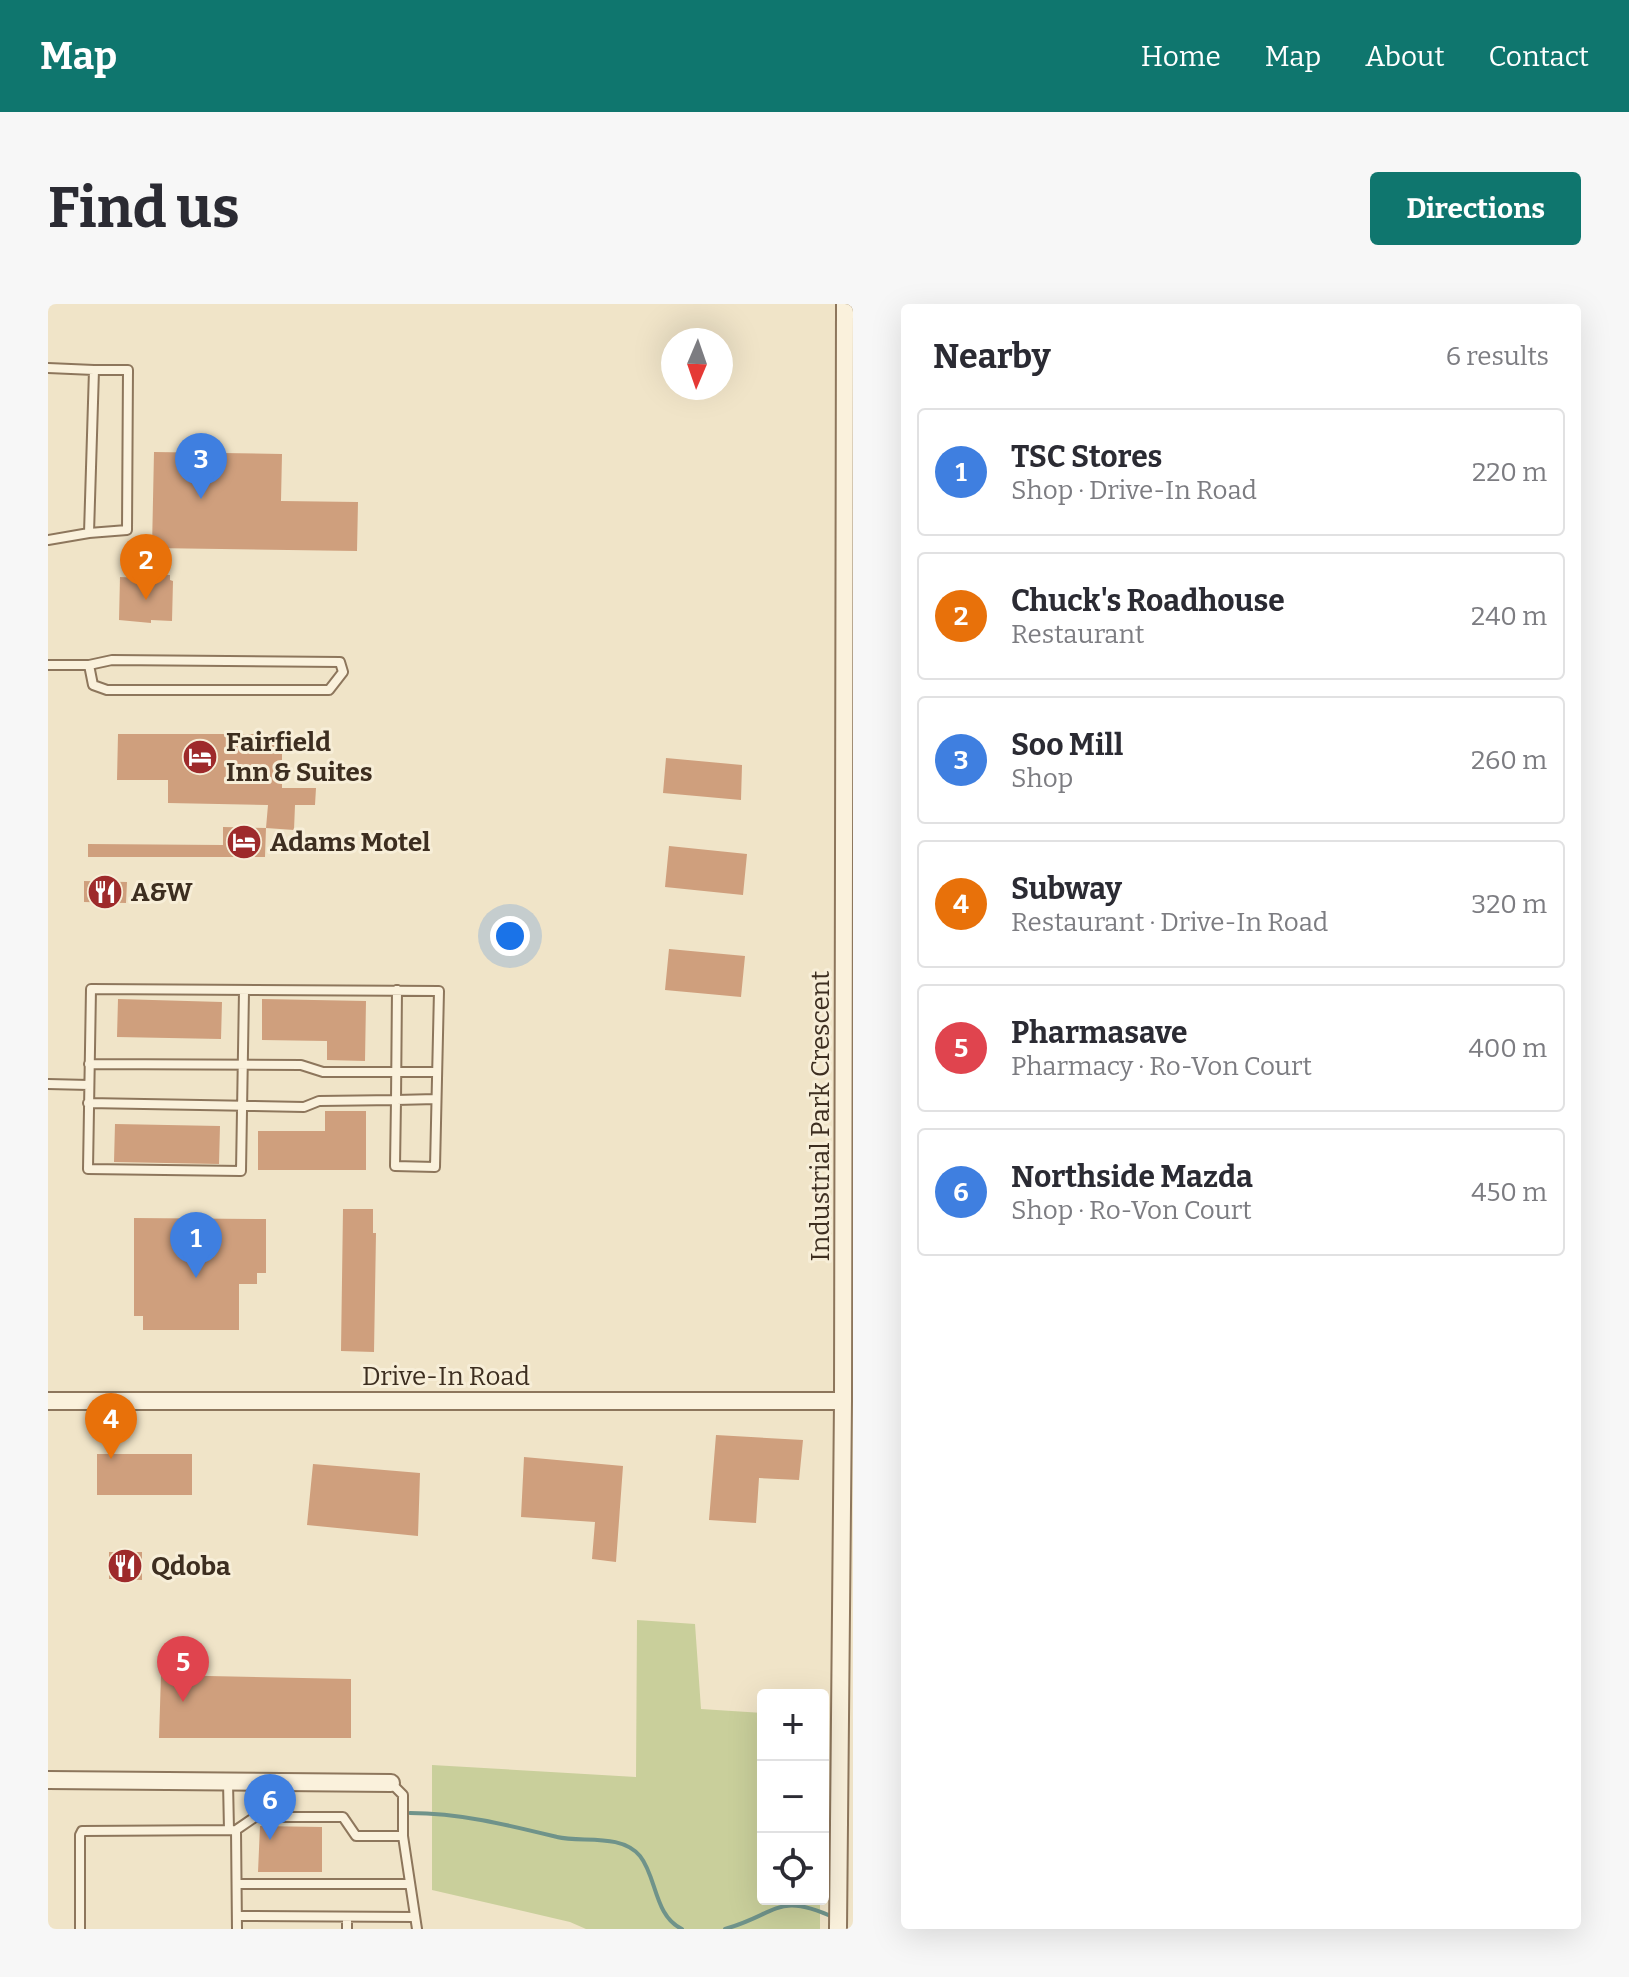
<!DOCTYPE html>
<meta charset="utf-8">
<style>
body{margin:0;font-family:Bitter,serif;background:#f7f7f7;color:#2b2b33}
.controls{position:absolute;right:24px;bottom:24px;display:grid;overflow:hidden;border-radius:8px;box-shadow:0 8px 32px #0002}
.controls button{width:72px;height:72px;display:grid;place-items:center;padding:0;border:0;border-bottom:2px solid #e1e1e2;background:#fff;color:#2b2b33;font:40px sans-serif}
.compass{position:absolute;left:613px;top:24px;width:72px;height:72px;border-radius:50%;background:#fff;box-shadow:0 8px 32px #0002;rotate:182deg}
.you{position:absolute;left:462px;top:632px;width:28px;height:28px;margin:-20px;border:6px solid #fff;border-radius:50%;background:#1a73e8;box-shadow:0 0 0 12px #1a73e833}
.badge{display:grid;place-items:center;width:52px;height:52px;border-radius:50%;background:#0f766e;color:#fff;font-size:26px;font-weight:700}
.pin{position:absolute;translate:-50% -66px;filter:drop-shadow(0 2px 4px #0008)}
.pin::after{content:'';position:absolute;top:42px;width:28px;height:24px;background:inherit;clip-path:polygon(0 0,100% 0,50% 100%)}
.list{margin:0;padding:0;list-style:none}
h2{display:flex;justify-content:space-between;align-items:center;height:104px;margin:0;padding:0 32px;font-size:34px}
h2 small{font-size:26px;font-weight:400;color:#7c7c81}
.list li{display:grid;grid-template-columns:52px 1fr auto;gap:24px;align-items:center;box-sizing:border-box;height:128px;margin:0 16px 16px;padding:0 16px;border:2px solid #e1e1e2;border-radius:8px}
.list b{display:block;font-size:30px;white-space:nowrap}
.list p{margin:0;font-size:26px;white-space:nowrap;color:#7c7c81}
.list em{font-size:26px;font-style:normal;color:#7c7c81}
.icon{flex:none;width:44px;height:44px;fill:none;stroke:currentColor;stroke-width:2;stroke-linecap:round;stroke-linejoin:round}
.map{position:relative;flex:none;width:805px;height:1625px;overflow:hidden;border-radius:8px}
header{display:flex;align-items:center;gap:48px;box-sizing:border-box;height:112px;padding:0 40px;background:#0f766e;color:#fff}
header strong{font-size:38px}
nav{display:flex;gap:44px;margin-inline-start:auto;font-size:28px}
.intro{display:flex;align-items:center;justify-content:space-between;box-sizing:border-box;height:192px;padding:0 48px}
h1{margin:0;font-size:56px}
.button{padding:20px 36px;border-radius:8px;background:#0f766e;color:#fff;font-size:28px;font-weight:700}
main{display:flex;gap:48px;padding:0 48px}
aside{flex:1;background:#fff;border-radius:8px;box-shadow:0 8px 32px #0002}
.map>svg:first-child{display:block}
</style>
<header>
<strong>Map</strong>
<nav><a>Home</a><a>Map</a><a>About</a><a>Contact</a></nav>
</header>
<div class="intro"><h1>Find us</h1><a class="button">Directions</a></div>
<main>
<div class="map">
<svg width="805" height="1625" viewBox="0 0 805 1625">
<rect width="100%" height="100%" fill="#f0e4c8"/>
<!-- green -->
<path fill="#c9cf9b" d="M 589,1316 L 647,1320 L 653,1405 L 715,1409 L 715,1595 L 772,1595 L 772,1625 L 538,1625 L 522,1618 L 384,1586 L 384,1461 L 588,1473 Z"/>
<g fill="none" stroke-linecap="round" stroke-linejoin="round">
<!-- stream -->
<path stroke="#6f938a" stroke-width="4" d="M 362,1509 C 412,1509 460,1521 509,1533 C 534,1539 573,1529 592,1552 C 609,1573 606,1612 634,1625
M 677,1625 C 730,1610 729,1587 787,1614"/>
</g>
<!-- building -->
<path fill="#cf9f7d" d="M 106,148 L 234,150 L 233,197 L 310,198 L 309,247 L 104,244 Z
M 94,270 L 122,271 L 122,276 L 125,277 L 124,317 L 103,316 L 103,319 L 71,316 L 72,273 L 94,274 Z
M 70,430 L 234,430 L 234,484 L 268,484 L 267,501 L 247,501 L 246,526 L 218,524 L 220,501 L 120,499 L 120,476 L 69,476 Z
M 618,454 L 694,461 L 693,496 L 615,489 Z
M 175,523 L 218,524 L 217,553 L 40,553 L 40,540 L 175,541 Z
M 621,542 L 699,550 L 695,591 L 617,583 Z
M 36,577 L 79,578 L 78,599 L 36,598 Z
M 621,645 L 697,652 L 693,693 L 617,686 Z
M 70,695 L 174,698 L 173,735 L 69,733 Z
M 214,695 L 318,697 L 317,757 L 279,756 L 279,737 L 214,736 Z
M 277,807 L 318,807 L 318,866 L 210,866 L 210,827 L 277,827 Z
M 67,820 L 172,822 L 171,860 L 66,858 Z
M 295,905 L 325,905 L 325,929 L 328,929 L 326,1048 L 293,1047 Z
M 86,914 L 218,915 L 218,969 L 209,969 L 209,980 L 191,980 L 191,1026 L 95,1026 L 95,1012 L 86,1012 Z
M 668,1131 L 755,1136 L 751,1176 L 711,1174 L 708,1219 L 661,1216 Z
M 49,1150 L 144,1150 L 144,1191 L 49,1191 Z
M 476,1153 L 575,1162 L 568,1258 L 544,1255 L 547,1218 L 473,1213 Z
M 265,1160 L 372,1169 L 370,1232 L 259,1221 Z
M 61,1248 L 94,1248 L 94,1276 L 61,1275 Z
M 113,1371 L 303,1375 L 303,1434 L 111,1434 Z
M 212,1522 L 274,1523 L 274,1568 L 210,1568 Z"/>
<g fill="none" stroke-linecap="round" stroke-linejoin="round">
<defs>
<path id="lane" d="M 0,64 L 46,66 L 41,229 L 0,236
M 41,229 L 79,226 L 80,66 L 46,66
M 0,361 L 41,361 L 45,381 L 59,386 L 281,386 L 295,368 L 292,358 L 64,356 L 41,361
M 196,687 L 193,867 L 40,865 L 43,685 L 391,687 L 387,863 L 347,862 L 348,796 L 388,795
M 41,760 L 253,761 L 275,768 L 389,768
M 0,780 L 41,781
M 40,799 L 256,803 L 271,797 L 348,796 L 349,686
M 180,1478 L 181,1526
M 188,1526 L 189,1625
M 355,1532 L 369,1625
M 189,1580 L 362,1580
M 190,1612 L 367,1613
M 32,1625 L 32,1531 L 34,1527 L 188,1526 L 207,1513 L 295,1513 L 308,1532 L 355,1532 L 355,1491 L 343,1479
M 299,1625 L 299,1613"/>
<path id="street" d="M 0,1097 L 795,1097
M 0,1476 L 343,1479
M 790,1625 L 795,1097 L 797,0"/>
</defs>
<!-- lane casing -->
<use href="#lane" stroke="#8d765c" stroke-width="12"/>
<!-- street casing -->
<use href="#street" stroke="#8d765c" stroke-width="20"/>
<!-- lane -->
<use href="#lane" stroke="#faf1dc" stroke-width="8"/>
<!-- street -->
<use href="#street" stroke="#faf1dc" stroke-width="16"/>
</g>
<!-- icons -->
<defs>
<symbol id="hotel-disc" viewBox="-11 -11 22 22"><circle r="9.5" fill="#9e2a2b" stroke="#f7eed8"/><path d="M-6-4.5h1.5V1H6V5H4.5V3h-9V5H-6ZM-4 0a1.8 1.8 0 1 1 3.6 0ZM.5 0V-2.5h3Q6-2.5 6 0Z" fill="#fff"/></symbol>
<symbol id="restaurant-disc" viewBox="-11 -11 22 22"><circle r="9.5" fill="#9e2a2b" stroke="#f7eed8"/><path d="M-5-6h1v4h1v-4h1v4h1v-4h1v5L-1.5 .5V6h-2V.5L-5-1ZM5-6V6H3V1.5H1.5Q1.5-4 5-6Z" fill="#fff"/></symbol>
</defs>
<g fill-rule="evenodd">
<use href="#hotel-disc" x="132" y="433" width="40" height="40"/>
<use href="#hotel-disc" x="176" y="518" width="40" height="40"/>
<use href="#restaurant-disc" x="37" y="568" width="40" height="40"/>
<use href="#restaurant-disc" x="57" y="1242" width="40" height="40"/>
</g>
<g text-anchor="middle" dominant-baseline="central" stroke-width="6" stroke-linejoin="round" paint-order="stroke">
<!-- poi labels -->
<g font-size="26" font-weight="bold" fill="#3d2e20" stroke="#f7eed8" text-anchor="start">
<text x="178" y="438">Fairfield<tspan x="178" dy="30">Inn &amp; Suites</tspan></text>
<text x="222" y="538">Adams Motel</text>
<text x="83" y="588">A&amp;W</text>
<text x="103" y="1262">Qdoba</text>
</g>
<!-- street labels -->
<g font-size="26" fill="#3d2e20" stroke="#f7eed8">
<text transform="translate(772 812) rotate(-90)">Industrial Park Crescent</text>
<text x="398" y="1072">Drive-In Road</text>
</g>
</g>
</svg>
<div class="controls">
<button>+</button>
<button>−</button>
<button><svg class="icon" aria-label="locate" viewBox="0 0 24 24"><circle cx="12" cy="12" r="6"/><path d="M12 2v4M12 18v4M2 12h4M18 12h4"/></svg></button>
</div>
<svg class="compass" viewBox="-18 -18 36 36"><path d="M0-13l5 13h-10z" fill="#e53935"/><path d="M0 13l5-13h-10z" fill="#7c7c81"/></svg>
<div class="you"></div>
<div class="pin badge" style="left:148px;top:974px;background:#3f7fe0">1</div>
<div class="pin badge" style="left:98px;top:296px;background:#e8710a">2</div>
<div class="pin badge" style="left:153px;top:195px;background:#3f7fe0">3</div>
<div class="pin badge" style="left:63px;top:1155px;background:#e8710a">4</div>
<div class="pin badge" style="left:135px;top:1398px;background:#e0444e">5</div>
<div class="pin badge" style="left:222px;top:1536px;background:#3f7fe0">6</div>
</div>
<aside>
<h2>Nearby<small>6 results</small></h2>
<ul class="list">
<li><span class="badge" style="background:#3f7fe0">1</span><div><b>TSC Stores</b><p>Shop · Drive-In Road</p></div><em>220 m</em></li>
<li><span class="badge" style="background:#e8710a">2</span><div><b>Chuck's Roadhouse</b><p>Restaurant</p></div><em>240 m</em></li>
<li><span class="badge" style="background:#3f7fe0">3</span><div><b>Soo Mill</b><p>Shop</p></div><em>260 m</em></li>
<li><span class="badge" style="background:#e8710a">4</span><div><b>Subway</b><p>Restaurant · Drive-In Road</p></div><em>320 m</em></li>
<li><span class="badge" style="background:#e0444e">5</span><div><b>Pharmasave</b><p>Pharmacy · Ro-Von Court</p></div><em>400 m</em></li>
<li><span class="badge" style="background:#3f7fe0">6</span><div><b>Northside Mazda</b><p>Shop · Ro-Von Court</p></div><em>450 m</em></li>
</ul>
</aside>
</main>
